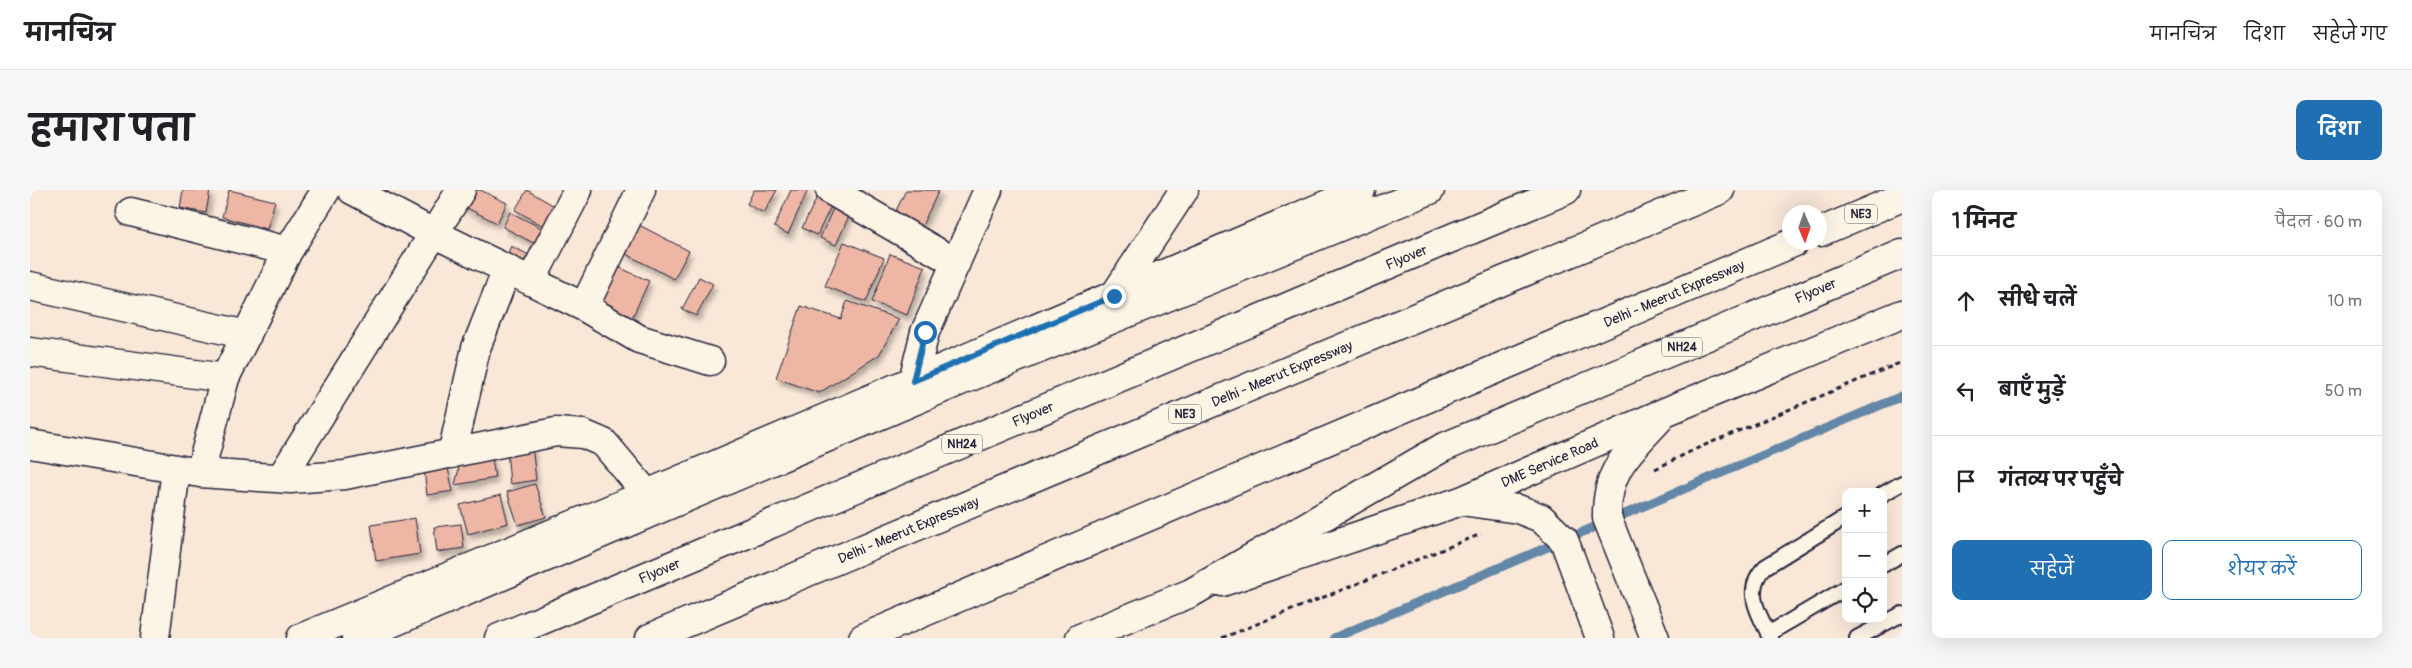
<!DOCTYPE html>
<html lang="hi">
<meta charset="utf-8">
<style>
body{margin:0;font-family:Pangolin,"Playpen Sans Deva",sans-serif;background:#f6f6f6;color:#202124}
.controls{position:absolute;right:15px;bottom:15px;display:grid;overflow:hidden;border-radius:10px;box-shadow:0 5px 20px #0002}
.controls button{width:45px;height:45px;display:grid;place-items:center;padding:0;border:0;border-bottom:1px solid #e0e0e0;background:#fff;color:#202124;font:25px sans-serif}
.compass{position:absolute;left:1752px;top:15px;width:45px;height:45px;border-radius:50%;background:#fff;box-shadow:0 5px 20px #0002;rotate:178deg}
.stop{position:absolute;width:15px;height:15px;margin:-11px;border:4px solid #1f6fb2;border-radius:50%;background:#fff}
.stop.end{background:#1f6fb2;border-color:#fff;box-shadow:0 1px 5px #0008}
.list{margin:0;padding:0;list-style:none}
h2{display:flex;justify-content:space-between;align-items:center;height:65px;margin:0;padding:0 20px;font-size:21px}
h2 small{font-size:16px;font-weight:400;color:#757577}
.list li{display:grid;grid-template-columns:32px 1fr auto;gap:15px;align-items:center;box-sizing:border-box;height:90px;padding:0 20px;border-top:1px solid #e0e0e0}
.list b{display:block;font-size:19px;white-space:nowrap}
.list em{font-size:16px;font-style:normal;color:#757577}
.actions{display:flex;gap:10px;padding:15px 20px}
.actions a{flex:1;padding:11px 0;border:1px solid #1f6fb2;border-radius:10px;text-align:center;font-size:18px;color:#1f6fb2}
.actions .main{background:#1f6fb2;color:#fff}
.icon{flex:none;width:28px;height:28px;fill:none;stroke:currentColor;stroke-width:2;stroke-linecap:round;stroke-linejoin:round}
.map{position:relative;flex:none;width:1872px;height:448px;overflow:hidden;border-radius:10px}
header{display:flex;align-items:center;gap:30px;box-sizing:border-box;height:70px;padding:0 25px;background:#fff;border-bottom:1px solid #e0e0e0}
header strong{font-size:24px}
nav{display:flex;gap:28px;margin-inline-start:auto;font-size:18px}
.intro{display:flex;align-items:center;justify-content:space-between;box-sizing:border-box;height:120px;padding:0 30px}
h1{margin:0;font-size:35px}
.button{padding:12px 22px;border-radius:10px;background:#1f6fb2;color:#fff;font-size:18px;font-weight:700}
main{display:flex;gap:30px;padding:0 30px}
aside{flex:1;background:#fff;border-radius:10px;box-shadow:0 5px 20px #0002}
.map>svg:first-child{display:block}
</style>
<header>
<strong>मानचित्र</strong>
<nav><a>मानचित्र</a><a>दिशा</a><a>सहेजे गए</a></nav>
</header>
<div class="intro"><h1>हमारा पता</h1><a class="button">दिशा</a></div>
<main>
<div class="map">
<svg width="1872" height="448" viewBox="0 0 1872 448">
<defs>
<filter id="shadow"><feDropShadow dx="3" dy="5.5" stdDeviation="2.5" flood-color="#0004"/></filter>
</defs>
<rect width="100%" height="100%" fill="#f9e8d8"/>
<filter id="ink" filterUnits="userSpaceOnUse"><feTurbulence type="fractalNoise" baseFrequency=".02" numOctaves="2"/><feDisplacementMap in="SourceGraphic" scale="10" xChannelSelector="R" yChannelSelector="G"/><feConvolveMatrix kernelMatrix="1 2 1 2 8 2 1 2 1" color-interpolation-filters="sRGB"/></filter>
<g filter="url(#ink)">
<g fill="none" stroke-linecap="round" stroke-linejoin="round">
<!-- stream -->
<path stroke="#6487a7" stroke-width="9" d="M 1304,448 L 1872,206"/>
</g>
<!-- building -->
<path fill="#eeb6a5" stroke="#22223b" filter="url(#shadow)" d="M 153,0 L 180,0 L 176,23 L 150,18 Z
M 199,0 L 245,11 L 237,39 L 192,27 Z
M 438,0 L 450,0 L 477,13 L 467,33 L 431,15 Z
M 497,0 L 526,17 L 515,37 L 485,20 Z
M 724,0 L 747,0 L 734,23 L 717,14 Z
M 761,0 L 778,0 L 758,44 L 744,37 Z
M 876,0 L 909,0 L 889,42 L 862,29 Z
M 790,1 L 805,8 L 787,45 L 772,38 Z
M 806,12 L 822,19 L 806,55 L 790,48 Z
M 480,22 L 519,42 L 511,57 L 473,37 Z
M 609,35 L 659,61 L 644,89 L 594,63 Z
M 814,52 L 854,68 L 836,112 L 795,96 Z
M 481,56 L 505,68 L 498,82 L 474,71 Z
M 860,64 L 895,77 L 877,125 L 842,112 Z
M 586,76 L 619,91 L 602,128 L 569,112 Z
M 669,87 L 683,94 L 666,126 L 652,119 Z
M 817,111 L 869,129 L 849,165 L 789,203 L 746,188 L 771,116 L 811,129 Z
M 502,256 L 506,290 L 480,294 L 477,260 Z
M 461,261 L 465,288 L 425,295 L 431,269 Z
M 417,274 L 423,301 L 397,305 L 394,279 Z
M 505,294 L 516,327 L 488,335 L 477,302 Z
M 471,305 L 478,333 L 438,344 L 430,315 Z
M 385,328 L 390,364 L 346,371 L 341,335 Z
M 431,334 L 434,358 L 407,362 L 404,337 Z"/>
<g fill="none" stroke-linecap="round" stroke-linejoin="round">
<defs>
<path id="service" d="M 1853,304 L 1872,293
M 1853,375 L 1872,364
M 1738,444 L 1816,398
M 1741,448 C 1728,424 1713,399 1735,377 L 1816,327
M 1827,448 L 1872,424"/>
<path id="minor" d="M 322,0 L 405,44 L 554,117 L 609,149 L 680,171
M 800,0 L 926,73
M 101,22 L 258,61
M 501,91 L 548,0
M 0,96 L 217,145
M 1084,106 L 1154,0
M 554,117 L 611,0
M 0,162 L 195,188
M 883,191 L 895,142 L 958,0
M 0,254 L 170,283 L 260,289 L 315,285 L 526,242 L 553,244 L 574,253 L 617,304
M 422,264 L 446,158 L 477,79
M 170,283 L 195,188 L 258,61 L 296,0
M 251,288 L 431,0
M 125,448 L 146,279
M 271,448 L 617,304 L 1331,0"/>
<g id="tertiary">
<path d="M 1431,311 L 1488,319 L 1511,328 L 1534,350 L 1570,448"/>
<path id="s1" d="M 1192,392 L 1431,311 L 1635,222 L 1872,124"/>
<path d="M 326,448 L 935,189 L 1400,0"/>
<path d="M 1625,448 L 1577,328 C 1576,279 1598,263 1629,229"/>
</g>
<g id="trunk">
<path id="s2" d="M 469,448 L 1536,0"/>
<path id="s3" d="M 1050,448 L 1161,403 L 1412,258 L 1872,64"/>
</g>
<g id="motorway">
<path d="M 1790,42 L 1872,7"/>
<path id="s4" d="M 620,448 L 1690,0"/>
<path id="s5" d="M 833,448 L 1765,52"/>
</g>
</defs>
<!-- service casing -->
<use href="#service" stroke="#22223b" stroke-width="18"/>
<!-- minor casing -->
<use href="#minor" stroke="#22223b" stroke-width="31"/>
<!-- tertiary casing -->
<use href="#tertiary" stroke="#22223b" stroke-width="31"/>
<!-- trunk casing -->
<use href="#trunk" stroke="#22223b" stroke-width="31"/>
<!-- motorway casing -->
<use href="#motorway" stroke="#22223b" stroke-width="31"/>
<!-- path -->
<path stroke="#22223b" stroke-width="3" stroke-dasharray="5 4" stroke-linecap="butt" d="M 1625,279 L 1668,258 L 1872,172
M 1192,448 L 1451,344"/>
<!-- service -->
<use href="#service" stroke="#fcf5e5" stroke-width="14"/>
<!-- minor -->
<use href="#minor" stroke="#fcf5e5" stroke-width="28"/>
<!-- tertiary -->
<use href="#tertiary" stroke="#fcf5e5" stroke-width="28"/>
<!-- trunk -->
<use href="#trunk" stroke="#fcf5e5" stroke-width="28"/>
<!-- motorway -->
<use href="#motorway" stroke="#fcf5e5" stroke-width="28"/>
</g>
</g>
<g fill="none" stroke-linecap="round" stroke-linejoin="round" filter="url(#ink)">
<!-- route -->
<path stroke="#1f6fb2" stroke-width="6" d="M 895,142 L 883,191 L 1084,106"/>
</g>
<g text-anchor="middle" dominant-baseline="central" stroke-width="4" stroke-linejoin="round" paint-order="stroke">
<!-- shield labels -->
<g fill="#fcf5e5" stroke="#63616e" stroke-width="1">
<rect x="1815" y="14.5" width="32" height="19" rx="4"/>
<rect x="1632" y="147.5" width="40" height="19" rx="4"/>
<rect x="1139" y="214.5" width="32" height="19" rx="4"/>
<rect x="912" y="244.5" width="40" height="19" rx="4"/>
</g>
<g font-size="12" font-weight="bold" fill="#22223b">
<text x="1831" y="24">NE3</text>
<text x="1652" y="157">NH24</text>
<text x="1155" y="224">NE3</text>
<text x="932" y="254">NH24</text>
</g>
<!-- street labels -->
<g font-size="14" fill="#22223b" stroke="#fcf5e5">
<text stroke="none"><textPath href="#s2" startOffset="984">Flyover</textPath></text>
<text stroke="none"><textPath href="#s3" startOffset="815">Flyover</textPath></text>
<text stroke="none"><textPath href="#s5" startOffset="881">Delhi - Meerut Expressway</textPath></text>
<text stroke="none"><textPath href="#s4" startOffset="685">Delhi - Meerut Expressway</textPath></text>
<text stroke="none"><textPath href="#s2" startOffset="579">Flyover</textPath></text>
<text stroke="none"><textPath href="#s1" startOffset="349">DME Service Road</textPath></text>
<text stroke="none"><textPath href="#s4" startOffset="280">Delhi - Meerut Expressway</textPath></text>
<text stroke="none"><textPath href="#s2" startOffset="174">Flyover</textPath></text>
</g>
</g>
</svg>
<div class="controls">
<button>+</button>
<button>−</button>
<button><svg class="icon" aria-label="locate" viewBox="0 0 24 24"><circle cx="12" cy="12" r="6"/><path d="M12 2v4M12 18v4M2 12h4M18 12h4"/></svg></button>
</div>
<svg class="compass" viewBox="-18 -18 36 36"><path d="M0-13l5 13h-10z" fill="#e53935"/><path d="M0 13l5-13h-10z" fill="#757577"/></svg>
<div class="stop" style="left:895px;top:142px"></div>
<div class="stop end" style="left:1084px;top:106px"></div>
</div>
<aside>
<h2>1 मिनट<small>पैदल · 60 m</small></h2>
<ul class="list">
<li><svg class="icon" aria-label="ahead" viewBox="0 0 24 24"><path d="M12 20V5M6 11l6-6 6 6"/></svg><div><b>सीधे चलें</b></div><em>10 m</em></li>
<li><svg class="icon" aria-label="left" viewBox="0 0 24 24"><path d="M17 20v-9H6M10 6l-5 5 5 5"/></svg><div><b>बाएँ मुड़ें</b></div><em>50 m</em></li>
<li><svg class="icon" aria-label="arrive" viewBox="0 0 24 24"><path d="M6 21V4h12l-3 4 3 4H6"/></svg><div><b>गंतव्य पर पहुँचे</b></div></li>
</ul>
<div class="actions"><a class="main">सहेजें</a><a>शेयर करें</a></div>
</aside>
</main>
